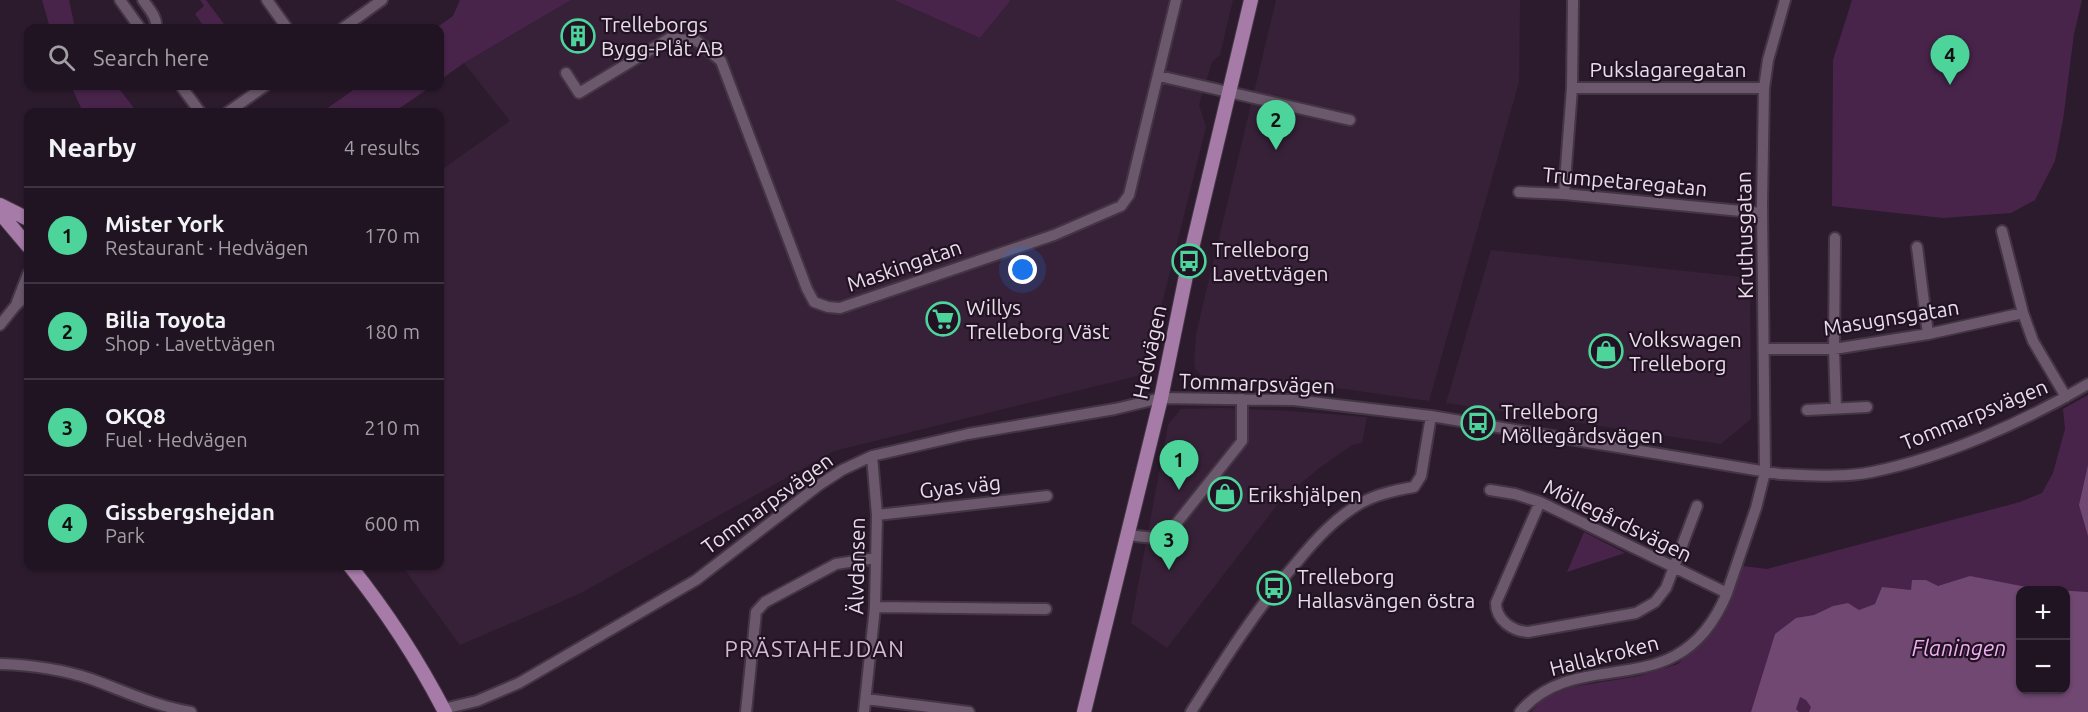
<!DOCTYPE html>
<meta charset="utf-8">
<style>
body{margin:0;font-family:Ubuntu,sans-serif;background:#291d2a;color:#f1f3f6}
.controls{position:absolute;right:18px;bottom:18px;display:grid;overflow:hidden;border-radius:12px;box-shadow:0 2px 4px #0004}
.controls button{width:54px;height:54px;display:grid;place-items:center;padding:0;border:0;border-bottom:2px solid #3e3340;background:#211422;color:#f1f3f6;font:30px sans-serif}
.you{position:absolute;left:1023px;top:270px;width:21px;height:21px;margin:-15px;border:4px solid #fff;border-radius:50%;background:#1a73e8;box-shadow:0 0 0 9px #1a73e833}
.badge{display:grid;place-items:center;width:39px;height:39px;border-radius:50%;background:#4cd49b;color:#111;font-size:20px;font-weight:700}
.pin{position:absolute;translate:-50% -50px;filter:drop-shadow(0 2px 3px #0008)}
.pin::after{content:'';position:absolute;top:32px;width:21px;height:18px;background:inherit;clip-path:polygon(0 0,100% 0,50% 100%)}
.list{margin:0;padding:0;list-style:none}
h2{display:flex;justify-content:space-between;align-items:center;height:78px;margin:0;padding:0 24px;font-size:26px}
h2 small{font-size:20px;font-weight:400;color:#a29ea5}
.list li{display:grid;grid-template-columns:39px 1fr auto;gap:18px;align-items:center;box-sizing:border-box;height:96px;padding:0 24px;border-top:2px solid #3e3340}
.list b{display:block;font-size:22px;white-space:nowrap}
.list p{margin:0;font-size:20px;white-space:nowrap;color:#a29ea5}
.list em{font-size:20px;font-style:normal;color:#a29ea5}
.icon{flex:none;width:33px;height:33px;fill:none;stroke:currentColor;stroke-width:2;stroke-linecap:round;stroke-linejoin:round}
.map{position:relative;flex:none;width:2088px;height:712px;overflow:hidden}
.search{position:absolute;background:#211422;box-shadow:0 2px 4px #0004;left:24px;top:24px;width:420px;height:66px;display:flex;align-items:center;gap:15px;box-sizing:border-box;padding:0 21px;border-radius:12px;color:#a29ea5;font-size:22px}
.panel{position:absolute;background:#211422;box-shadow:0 2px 4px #0004;left:24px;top:108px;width:420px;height:462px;border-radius:12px}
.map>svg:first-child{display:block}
</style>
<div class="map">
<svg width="2088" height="712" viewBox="0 0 2088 712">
<rect width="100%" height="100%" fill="#2c1b2d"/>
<!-- built -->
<path fill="#372138" d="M 571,0 L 894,0 L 980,38 L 1011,0 L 1233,0 L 1220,55 L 1212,62 L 1199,105 L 1206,127 L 1148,360 L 1137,376 L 834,451 L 579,594 L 460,645 L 402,566 L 440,566 L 440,171 L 510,121 L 464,63 Z
M 1276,0 L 1520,0 L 1519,82 L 1429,401 L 1315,385 L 1201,375 L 1195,369 L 1194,361 L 1196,334 Z
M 1491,250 L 1750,278 L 1751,419 L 1721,444 L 1446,403 Z
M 1223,408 L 1291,411 L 1367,417 L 1362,443 L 1352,445 L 1318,469 L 1281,500 L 1167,648 L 1131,623 L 1168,425 L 1181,409 Z"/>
<!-- green -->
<path fill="#48244a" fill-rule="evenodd" d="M 42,0 L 69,0 L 75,28 L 50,28 Z
M 200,0 L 206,0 L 227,28 L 205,28 L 195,14 L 204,6 Z
M 460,0 L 571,0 L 464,63 L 440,80 L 440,28 L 436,28 L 453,16 Z
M 894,0 L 1011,0 L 980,38 Z
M 1852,0 L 2082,0 L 2074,34 L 2063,120 L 2055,161 L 2035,200 L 2011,213 L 1943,218 L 1832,206 L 1833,60 Z
M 71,86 L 117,86 L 137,112 L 83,112 Z
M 359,86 L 432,86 L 394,112 L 322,112 Z
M 2088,395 L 2088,712 L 1531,712 L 1544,698 L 1572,687 L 1639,676 L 1678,664 L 1717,625 L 1743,566 L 1767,569 L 2020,502 L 2042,493 L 2053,473 L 2065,429 L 2063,409 ZM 2020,590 L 2066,590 L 2066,690 L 2020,690 Z
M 1584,532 L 1625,553 L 1567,572 Z"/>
<!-- water -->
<path fill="#704872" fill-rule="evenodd" d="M 2088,465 L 2088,536 L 2079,505 Z
M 1970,576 L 2036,589 L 2088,592 L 2088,712 L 1809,712 L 1811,707 L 1806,700 L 1800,697 L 1796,709 L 1799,712 L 1751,712 L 1775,634 L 1796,618 L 1814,615 L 1833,606 L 1848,603 L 1859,610 L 1875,604 L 1882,587 L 1911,590 L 1912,580 L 1926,580 L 1938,586 ZM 2020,590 L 2066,590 L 2066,690 L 2020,690 Z"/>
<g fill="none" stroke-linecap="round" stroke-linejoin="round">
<defs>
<path id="minor" d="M 120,0 L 140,28
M 143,0 C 149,9 158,18 156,28
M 267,0 L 287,28
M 343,28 L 382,0
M 566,73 L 579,93 L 670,38 L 697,41 L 721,61 L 807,289 L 814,302 L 828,307 L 840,308 L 1054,235 L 1121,206 L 1129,195 L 1176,0
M 1159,76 L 1350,120
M 181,86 L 200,112
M 1572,88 L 1764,88
M 228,112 L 265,86
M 1519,192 L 1564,194 L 1762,213
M 1564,194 L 1572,88 L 1573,0
M 2002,231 L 2023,313 L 2033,341 L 2066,397
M 1835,238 L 1834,349 L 1836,408
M 1917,247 L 1928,334
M 17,302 L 28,274
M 0,325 L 16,305 L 28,294
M 1765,349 L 1834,349 L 1928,334 L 2023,313
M 1807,410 L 1867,407
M 1490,490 L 1515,494 L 1540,502 L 1727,593
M 1540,502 L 1496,603 C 1496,620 1512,631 1528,632 L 1636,613 L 1655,602 L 1666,588 L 1697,506
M 877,515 L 1047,496
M 1127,535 L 1164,539 L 1242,441 L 1242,399
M 875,607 L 1046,609
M 0,664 C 31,665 61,669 91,679 C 124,691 155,706 191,712
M 866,699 L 969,712
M 443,709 L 477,701 L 519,683 L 696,580 L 819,485 L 842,470 L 872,456 L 968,434 L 1115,409 L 1161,398 L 1294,400 L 1431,416 L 1780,474 C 1810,475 1842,478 1872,472 C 1945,457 2024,422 2088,384
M 746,712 L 756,612 L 765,602 L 836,564 L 876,558
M 864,712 L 875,607 L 877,515 L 872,456
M 1191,712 C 1224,660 1257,608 1297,562 C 1316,539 1335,518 1361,503 C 1377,494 1395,490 1414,487 L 1421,476 L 1431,416
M 1520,712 C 1580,642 1679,710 1727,593 L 1756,508 L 1765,472 L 1762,205 L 1764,88 L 1768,60 L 1785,0"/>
<path id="major" d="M 0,205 L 28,219
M 0,213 L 28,246
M 350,566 C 386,611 418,660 445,712
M 1084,712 L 1161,398 L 1189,261 L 1251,0"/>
</defs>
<!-- minor casing -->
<use href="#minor" stroke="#433543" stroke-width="14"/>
<!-- major casing -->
<use href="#major" stroke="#433543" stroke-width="16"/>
<!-- minor -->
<use href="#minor" stroke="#6b586c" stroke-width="10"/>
<!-- major -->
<use href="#major" stroke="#a67ba8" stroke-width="14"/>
</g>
<!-- icons -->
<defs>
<symbol id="building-ring" viewBox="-11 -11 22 22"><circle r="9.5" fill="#221223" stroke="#4cd49b" stroke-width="1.5"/><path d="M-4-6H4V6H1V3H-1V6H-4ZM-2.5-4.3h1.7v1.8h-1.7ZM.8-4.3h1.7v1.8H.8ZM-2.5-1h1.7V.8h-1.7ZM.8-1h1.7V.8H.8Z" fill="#4cd49b"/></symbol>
<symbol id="bus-ring" viewBox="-11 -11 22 22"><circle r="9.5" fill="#221223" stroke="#4cd49b" stroke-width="1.5"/><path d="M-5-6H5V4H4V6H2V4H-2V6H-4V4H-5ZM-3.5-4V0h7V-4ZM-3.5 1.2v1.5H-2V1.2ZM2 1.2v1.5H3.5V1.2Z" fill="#4cd49b"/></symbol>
<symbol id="supermarket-ring" viewBox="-11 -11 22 22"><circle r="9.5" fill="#221223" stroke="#4cd49b" stroke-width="1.5"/><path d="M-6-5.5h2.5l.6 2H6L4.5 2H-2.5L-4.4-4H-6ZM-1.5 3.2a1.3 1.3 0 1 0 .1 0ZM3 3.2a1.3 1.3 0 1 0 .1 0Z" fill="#4cd49b"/></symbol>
<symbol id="shop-ring" viewBox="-11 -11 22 22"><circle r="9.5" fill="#221223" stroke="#4cd49b" stroke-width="1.5"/><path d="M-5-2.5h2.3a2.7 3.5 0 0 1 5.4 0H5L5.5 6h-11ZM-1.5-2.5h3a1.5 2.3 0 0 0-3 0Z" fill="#4cd49b"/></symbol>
</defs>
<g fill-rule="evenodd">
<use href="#building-ring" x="559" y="17" width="38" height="38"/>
<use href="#bus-ring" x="1170" y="242" width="38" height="38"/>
<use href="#supermarket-ring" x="924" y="300" width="38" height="38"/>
<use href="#shop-ring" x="1587" y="332" width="38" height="38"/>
<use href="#bus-ring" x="1459" y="404" width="38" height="38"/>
<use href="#shop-ring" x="1206" y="475" width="38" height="38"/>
<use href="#bus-ring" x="1255" y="569" width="38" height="38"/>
</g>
<g text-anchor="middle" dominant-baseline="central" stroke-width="4.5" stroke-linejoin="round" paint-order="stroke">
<!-- poi labels -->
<g font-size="21" fill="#e8dde8" stroke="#221223" text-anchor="start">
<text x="601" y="24">Trelleborgs<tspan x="601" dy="24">Bygg-Plåt AB</tspan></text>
<text x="1212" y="249">Trelleborg<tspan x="1212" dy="24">Lavettvägen</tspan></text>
<text x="966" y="307">Willys<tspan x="966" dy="24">Trelleborg Väst</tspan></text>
<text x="1629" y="339">Volkswagen<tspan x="1629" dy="24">Trelleborg</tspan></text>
<text x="1501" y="411">Trelleborg<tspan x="1501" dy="24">Möllegårdsvägen</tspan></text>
<text x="1248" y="494">Erikshjälpen</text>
<text x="1297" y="576">Trelleborg<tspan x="1297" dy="24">Hallasvängen östra</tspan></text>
</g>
<!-- street labels -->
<g font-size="21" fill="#e8dde8" stroke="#221223">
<text x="1668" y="69">Pukslagaregatan</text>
<text transform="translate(1625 181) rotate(5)">Trumpetaregatan</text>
<text transform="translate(1744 235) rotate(-91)">Kruthusgatan</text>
<text transform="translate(904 265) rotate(-19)">Maskingatan</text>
<text transform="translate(1891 317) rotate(-9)">Masugnsgatan</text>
<text transform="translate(1149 352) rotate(-78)">Hedvägen</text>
<text transform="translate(1257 383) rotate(2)">Tommarpsvägen</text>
<text transform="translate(1974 414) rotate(-22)">Tommarpsvägen</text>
<text transform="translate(960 486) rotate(-6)">Gyas väg</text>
<text transform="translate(767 503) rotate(-36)">Tommarpsvägen</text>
<text transform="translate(1618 520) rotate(26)">Möllegårdsvägen</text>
<text transform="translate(856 566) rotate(-89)">Älvdansen</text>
<text transform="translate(1604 655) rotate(-14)">Hallakroken</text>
</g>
<!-- water labels -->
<g font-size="22" font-style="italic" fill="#eeaff0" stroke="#221223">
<text x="1959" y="647">Flaningen</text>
</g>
<!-- neighbourhood labels -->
<g font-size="22" letter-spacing="1.5" fill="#d1bbd2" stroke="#221223">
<text x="815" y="648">PRÄSTAHEJDAN</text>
</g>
</g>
</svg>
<div class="controls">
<button>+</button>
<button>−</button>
</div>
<div class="you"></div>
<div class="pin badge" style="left:1179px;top:490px">1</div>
<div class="pin badge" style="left:1276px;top:150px">2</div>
<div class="pin badge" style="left:1169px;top:570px">3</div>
<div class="pin badge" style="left:1950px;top:85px">4</div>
<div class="search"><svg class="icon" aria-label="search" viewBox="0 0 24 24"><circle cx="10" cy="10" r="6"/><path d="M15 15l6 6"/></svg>Search here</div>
<section class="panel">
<h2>Nearby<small>4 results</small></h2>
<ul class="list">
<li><span class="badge">1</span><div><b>Mister York</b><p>Restaurant · Hedvägen</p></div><em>170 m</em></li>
<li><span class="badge">2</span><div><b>Bilia Toyota</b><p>Shop · Lavettvägen</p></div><em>180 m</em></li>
<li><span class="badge">3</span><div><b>OKQ8</b><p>Fuel · Hedvägen</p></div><em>210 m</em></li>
<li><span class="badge">4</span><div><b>Gissbergshejdan</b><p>Park</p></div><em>600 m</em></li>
</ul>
</section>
</div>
